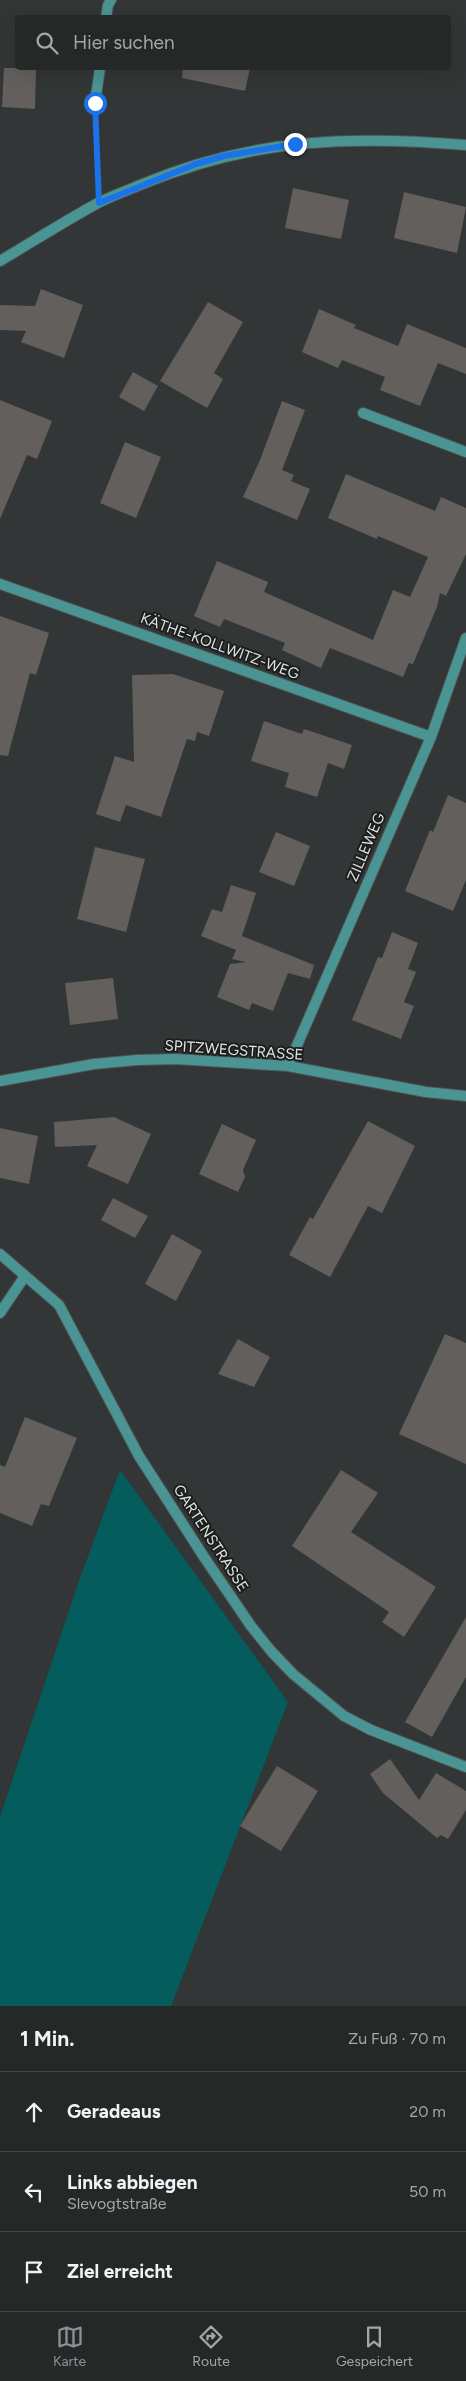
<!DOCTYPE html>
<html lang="de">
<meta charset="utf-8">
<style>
body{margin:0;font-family:Figtree,sans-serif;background:#2e3030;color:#f1f3f6}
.stop{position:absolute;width:15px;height:15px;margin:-11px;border:4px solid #1a73e8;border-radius:50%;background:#fff}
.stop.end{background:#1a73e8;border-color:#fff;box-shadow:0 1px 5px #0008}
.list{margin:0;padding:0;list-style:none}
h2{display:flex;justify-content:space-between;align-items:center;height:65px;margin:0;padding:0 20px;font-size:21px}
h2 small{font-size:16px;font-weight:400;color:#a4a6a8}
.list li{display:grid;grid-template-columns:32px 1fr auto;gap:15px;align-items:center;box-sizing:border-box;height:80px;padding:0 20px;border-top:1px solid #424445}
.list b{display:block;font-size:19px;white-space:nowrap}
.list p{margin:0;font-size:16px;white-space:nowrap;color:#a4a6a8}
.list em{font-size:16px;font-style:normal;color:#a4a6a8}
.icon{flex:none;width:28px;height:28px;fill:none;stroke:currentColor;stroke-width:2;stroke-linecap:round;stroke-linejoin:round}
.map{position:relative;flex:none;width:466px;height:2006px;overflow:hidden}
.search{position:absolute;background:#262828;box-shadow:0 5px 20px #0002;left:15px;right:15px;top:15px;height:55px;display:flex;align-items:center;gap:12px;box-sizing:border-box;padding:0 18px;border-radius:5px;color:#a4a6a8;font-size:19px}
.sheet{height:305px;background:#262828}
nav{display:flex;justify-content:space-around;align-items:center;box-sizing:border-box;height:70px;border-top:1px solid #424445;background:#262828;font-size:14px;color:#a4a6a8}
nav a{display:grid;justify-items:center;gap:2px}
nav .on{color:#8c9099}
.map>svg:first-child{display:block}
</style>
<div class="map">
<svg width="466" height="2006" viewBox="0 0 466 2006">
<rect width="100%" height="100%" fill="#333636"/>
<!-- green -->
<path fill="#045c5c" d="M 120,1470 L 288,1702 L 171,2006 L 0,2006 L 0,1817 L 80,1578 Z"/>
<!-- building -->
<path fill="#625f5d" d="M 4,68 L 36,68 L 35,109 L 2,107 Z
M 183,68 L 250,68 L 245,91 L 182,78 Z
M 293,188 L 349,200 L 341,239 L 285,228 Z
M 404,192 L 466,207 L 457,253 L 394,238 Z
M 41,289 L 83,305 L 64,358 L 21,342 L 26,331 L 0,330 L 0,305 L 35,306 Z
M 208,302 L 243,322 L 214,373 L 223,379 L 207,408 L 160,381 Z
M 319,309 L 356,325 L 354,328 L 398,346 L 407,324 L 466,348 L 466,374 L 438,363 L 420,406 L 380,390 L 385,377 L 342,360 L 338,368 L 302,352 Z
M 133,372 L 158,386 L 144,411 L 119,397 Z
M 0,400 L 52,421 L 37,459 L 27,455 L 0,519 Z
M 282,401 L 305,410 L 282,470 L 294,475 L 291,481 L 310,489 L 297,520 L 243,497 L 260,460 Z
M 125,442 L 161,457 L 136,518 L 100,503 Z
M 346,474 L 435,511 L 441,497 L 466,508 L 466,554 L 446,596 L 440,593 L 437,607 L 413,664 L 409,663 L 403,677 L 330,648 L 321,668 L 282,650 L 285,643 L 224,619 L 220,627 L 194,616 L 217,561 L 268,582 L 264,592 L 373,640 L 393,590 L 410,597 L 428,557 L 378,536 L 377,539 L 328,518 Z
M 0,616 L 49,633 L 36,675 L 30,673 L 8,756 L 0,755 Z
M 173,674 L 224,691 L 209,736 L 197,732 L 195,741 L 187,739 L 161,817 L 126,805 L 120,822 L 96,814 L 115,756 L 134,762 L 132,675 Z
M 264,721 L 302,734 L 304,729 L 352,745 L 344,769 L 328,763 L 317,797 L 285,787 L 289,773 L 251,761 Z
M 448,795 L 466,803 L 466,880 L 453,911 L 405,891 L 430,830 L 433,832 Z
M 276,832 L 310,846 L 294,886 L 259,872 Z
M 95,847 L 145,859 L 126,932 L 77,919 Z
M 231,885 L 256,893 L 242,936 L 314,965 L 310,979 L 288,973 L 273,1011 L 252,1003 L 249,1010 L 217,997 L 230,964 L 246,962 L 232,959 L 236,950 L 201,936 L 212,909 L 222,912 Z
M 392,932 L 418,943 L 408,969 L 416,972 L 404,1002 L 414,1006 L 401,1039 L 352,1020 L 378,957 L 382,958 Z
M 113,978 L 118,1019 L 70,1025 L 65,983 Z
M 114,1117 L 151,1134 L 128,1184 L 87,1166 L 97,1145 L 55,1147 L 54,1122 Z
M 368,1121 L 415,1146 L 382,1213 L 368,1206 L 330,1277 L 289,1255 L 310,1217 L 313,1219 Z
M 222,1124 L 256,1140 L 243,1170 L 245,1177 L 238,1192 L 199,1174 Z
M 0,1128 L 38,1136 L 29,1184 L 0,1178 Z
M 113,1198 L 148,1216 L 135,1238 L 101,1220 Z
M 172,1234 L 202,1251 L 176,1301 L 145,1284 Z
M 445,1334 L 466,1343 L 466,1464 L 399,1434 Z
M 238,1339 L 270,1357 L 254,1387 L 218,1374 Z
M 25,1417 L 77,1438 L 49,1506 L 41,1504 L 32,1526 L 0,1513 L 0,1465 L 5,1467 Z
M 341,1470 L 378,1493 L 351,1532 L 436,1587 L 404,1637 L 382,1622 L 389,1612 L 292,1546 Z
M 466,1617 L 466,1677 L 432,1737 L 405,1722 Z
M 390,1759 L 419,1800 L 436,1773 L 466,1791 L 466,1810 L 448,1839 L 441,1835 L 437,1838 L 383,1793 L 370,1774 Z
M 277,1766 L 318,1791 L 281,1851 L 240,1826 Z"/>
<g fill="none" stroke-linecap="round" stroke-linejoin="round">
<defs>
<path id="street" d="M 106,18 L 108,5 L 111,0
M 95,103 L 100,68
M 0,261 C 32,242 65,221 98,203 C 111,196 126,191 140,185 C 250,139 348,135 466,145
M 363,413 L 466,452
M 0,584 L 431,737
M 288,1066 L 431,737 L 466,638
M 0,1081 L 94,1064 L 137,1060 L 176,1059 L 288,1066 L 426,1092 L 466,1096
M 0,1254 L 59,1305 L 139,1456 L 204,1557 L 251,1626 L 271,1651 L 293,1674 L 344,1716 L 371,1730 L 466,1767
M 0,1313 L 25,1276"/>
</defs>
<!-- street casing -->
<use href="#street" stroke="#4f5252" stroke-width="12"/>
<!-- path -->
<path stroke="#6b6d6d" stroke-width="3" stroke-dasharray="4 2.5" stroke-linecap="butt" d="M 96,123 L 98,182"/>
<!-- street -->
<use href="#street" stroke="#4a9594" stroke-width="10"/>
</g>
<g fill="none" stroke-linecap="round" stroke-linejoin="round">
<!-- route -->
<path stroke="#1a73e8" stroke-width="6" d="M 95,103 L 99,203 L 196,164 L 224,156 L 295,144"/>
</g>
<g text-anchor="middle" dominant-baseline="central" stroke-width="4" stroke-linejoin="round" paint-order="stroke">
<!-- street labels -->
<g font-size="15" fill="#e2e4e4" stroke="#1c1e1d">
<text transform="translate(220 646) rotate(20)">KÄTHE-KOLLWITZ-WEG</text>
<text transform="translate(366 847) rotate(-67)">ZILLEWEG</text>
<text transform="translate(234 1050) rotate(4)">SPITZWEGSTRASSE</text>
<text transform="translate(211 1538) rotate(57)">GARTENSTRASSE</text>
</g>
</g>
</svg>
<div class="stop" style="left:95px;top:103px"></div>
<div class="stop end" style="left:295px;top:144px"></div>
<div class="search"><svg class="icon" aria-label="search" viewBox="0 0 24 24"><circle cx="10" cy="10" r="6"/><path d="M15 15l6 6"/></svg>Hier suchen</div>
</div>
<section class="sheet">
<h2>1 Min.<small>Zu Fuß · 70 m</small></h2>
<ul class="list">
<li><svg class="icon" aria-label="ahead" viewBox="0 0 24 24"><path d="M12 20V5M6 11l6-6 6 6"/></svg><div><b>Geradeaus</b></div><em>20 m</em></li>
<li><svg class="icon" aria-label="left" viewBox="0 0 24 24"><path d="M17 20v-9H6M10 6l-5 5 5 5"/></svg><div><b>Links abbiegen</b><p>Slevogtstraße</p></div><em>50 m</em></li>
<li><svg class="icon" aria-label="arrive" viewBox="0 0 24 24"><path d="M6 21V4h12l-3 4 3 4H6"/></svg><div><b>Ziel erreicht</b></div></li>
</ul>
</section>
<nav>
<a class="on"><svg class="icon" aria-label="map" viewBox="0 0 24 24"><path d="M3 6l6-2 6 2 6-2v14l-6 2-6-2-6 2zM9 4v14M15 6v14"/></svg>Karte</a>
<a><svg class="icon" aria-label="directions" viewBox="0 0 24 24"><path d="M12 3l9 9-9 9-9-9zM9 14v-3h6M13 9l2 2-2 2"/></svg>Route</a>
<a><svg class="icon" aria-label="saved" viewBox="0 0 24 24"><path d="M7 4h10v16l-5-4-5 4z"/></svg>Gespeichert</a>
</nav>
